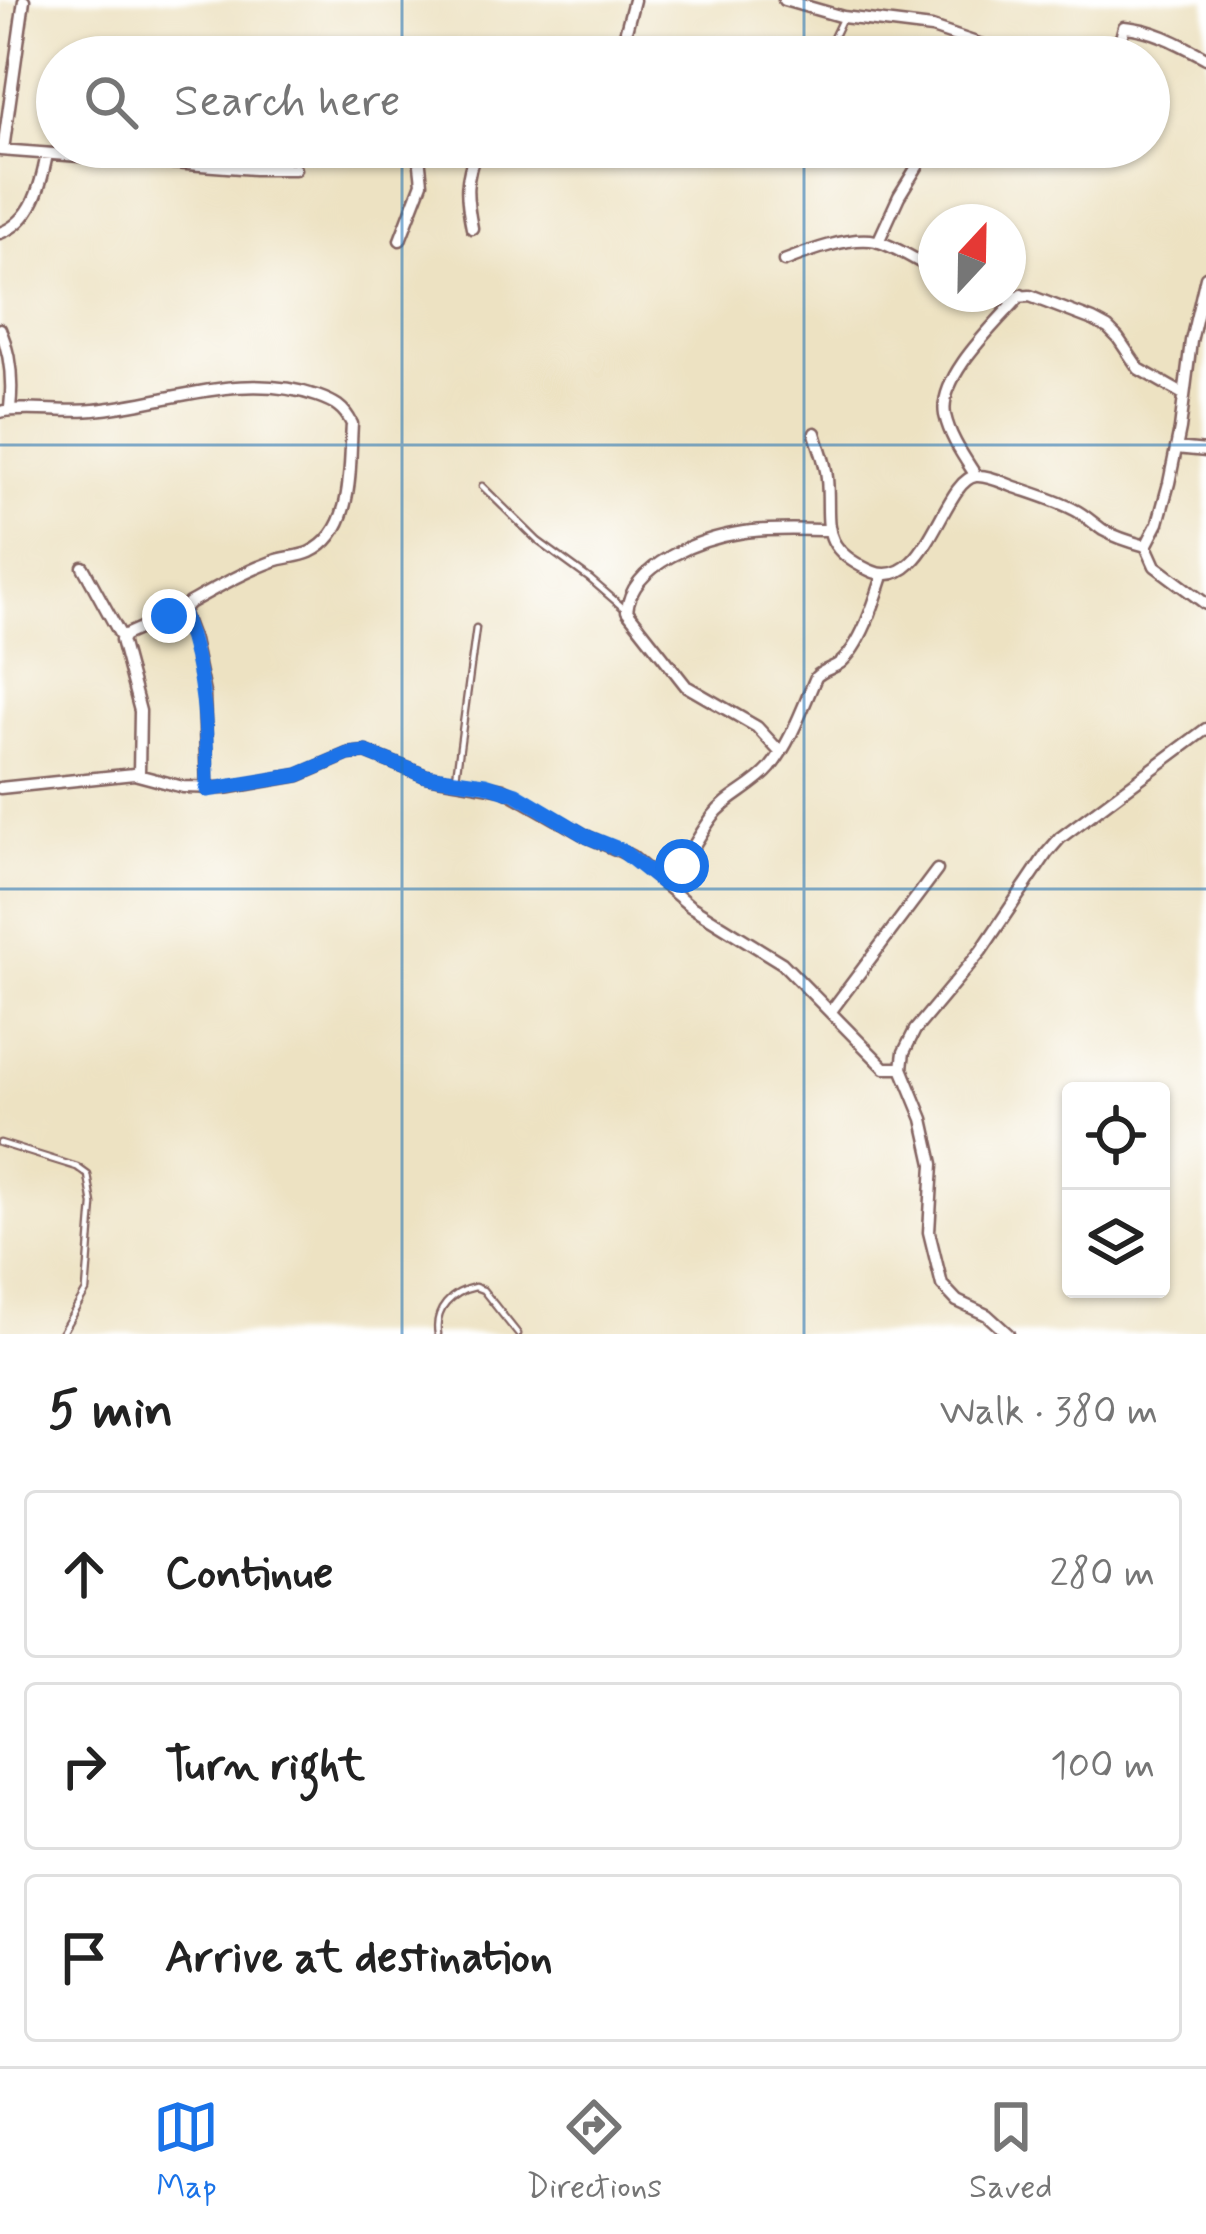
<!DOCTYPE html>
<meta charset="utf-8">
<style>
body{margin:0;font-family:Mynerve,sans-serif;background:#f2f2f2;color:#222}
.controls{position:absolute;right:36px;bottom:36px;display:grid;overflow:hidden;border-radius:12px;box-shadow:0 3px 9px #0004}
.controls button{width:108px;height:108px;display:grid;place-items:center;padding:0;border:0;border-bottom:3px solid #e0e0e0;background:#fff;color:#222;font:60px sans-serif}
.compass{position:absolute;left:918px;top:204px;width:108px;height:108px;border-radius:50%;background:#fff;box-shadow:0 3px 9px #0004;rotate:22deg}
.stop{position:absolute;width:36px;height:36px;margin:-27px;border:9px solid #1a73e8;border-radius:50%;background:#fff}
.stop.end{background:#1a73e8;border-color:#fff;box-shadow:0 3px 12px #0008}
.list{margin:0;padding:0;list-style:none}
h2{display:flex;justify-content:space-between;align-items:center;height:156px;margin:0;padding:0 48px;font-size:51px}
h2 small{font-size:39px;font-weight:400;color:#767676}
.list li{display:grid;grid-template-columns:78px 1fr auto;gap:36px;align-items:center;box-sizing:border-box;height:168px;margin:0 24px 24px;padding:0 24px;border:3px solid #e0e0e0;border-radius:12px}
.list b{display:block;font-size:45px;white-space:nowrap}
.list em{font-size:39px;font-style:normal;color:#767676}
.icon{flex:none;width:66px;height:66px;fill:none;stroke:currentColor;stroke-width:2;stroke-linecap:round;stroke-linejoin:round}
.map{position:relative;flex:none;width:1206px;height:1334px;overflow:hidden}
.search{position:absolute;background:#fff;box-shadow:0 3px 9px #0004;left:36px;right:36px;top:36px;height:132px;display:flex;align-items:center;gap:30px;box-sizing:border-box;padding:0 42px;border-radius:66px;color:#767676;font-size:45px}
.sheet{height:732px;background:#fff}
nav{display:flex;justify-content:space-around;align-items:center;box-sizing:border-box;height:168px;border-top:3px solid #e0e0e0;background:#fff;font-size:33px;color:#767676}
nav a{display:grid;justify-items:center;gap:6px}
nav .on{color:#1a73e8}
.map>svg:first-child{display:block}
</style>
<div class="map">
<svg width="1206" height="1334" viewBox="0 0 1206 1334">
<rect width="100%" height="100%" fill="#fff"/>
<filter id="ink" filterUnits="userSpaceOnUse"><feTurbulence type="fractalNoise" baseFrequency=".00833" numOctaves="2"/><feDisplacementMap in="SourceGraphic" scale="24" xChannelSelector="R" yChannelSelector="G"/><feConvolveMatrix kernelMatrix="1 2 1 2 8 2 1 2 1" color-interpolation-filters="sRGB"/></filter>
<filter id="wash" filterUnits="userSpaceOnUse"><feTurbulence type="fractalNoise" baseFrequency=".004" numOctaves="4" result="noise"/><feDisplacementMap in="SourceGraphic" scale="48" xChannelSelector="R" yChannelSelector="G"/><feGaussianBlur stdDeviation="2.7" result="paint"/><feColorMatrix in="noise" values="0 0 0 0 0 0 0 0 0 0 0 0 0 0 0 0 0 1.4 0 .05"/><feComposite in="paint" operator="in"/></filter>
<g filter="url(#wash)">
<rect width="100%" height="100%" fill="#ede2c2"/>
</g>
<g filter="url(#ink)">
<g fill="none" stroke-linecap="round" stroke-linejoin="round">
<defs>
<path id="lane" d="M 824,57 L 843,17
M 776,159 L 782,147
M 482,486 L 538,541 L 590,579 L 627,611
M 456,777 L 476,628
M 0,1143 L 77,1167 L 88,1175 L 93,1205 L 86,1291 L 61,1334
M 438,1334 C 434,1310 451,1292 475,1287 L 483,1290 L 518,1334"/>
<path id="street" d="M 784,0 L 843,17 L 932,28 L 1018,57
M 619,57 L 634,0
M 1116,57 L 1124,27 C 1154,29 1180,44 1206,58
M 0,150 L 254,169 L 295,169
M 3,150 L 24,0
M 472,228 C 465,193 465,181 477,147
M 0,233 C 33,221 41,185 47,154
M 400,240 L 422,183 L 418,147
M 878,242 L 899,196 L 923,157
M 784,261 C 807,252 851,235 876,241 C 897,247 917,261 936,271
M 1206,277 L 1191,341 L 1180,429 L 1169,483 L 1158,523 L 1146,546 L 1155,566 L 1206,604
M 984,294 L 1002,298 L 1030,296 L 1093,320 L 1108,328 L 1118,338 L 1139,369 L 1183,394
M 0,329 C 11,355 13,381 10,408
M 0,412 C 18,406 69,413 94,410 C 169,403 242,370 317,396 C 334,402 344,407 352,424 C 349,465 355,531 310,552 C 299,557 285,557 274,561 C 244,572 216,588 189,603 L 182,611 L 193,640 L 204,693 L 207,789
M 815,433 C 819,448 826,462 827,478 C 831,523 817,546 869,570 C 926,598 943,479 976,476 C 988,475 1001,482 1012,486 C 1032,493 1053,499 1073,509 C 1084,514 1093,523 1103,530 C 1117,538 1131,542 1146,546
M 1176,448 L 1206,451
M 976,476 C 964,457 950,438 945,415 C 938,376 997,323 1021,295
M 83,567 L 122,638
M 780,752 L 757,727 L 686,686 L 627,611 C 631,563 703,538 744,532 C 772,528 802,530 829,530
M 139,774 L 140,711 L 121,640 L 125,635 L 163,618 L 183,615
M 0,788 L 134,774 L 183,787 L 225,788 L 299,775 L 348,754 L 366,752 L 426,776 L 503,789 L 588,837 L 631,856 L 690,906 L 782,963 L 885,1068 L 902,1068
M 664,884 C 688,861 694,842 713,816 C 728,796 753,788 770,768 C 791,742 803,707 816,677 C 824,669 832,669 840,663 C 861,646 875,601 883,576
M 831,1011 L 937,870
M 1008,1334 L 987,1315 L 957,1301 L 942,1285 L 929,1232 L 933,1164 L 923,1119 L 902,1068 L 904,1052 L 915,1030 L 981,951 L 1047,853 L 1060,838 L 1206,729"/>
</defs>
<!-- lane casing -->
<use href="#lane" stroke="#836360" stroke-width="9"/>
<!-- street casing -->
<use href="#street" stroke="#836360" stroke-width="15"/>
<!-- lane -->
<use href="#lane" stroke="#fff" stroke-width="4.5"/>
<!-- street -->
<use href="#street" stroke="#fff" stroke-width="10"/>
</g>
</g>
<g fill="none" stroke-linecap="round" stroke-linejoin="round" filter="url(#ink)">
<!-- route -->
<path stroke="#1a73e8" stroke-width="15" d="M 169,616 L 183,615 C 205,675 207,726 207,790 L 298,775 L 348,754 L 366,752 L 426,776 L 485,784 L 516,794 L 588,837 L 621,850 L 664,884 L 682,866"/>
</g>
<!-- grid -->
<path fill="none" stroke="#1f6fb2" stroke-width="3" stroke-opacity="0.55" d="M 402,0 L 402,57M 804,0 L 804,57M 402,147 L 402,1334M 804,147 L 804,1334M 0,445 L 1206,445M 0,889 L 1206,889"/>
</svg>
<div class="controls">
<button><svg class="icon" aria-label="locate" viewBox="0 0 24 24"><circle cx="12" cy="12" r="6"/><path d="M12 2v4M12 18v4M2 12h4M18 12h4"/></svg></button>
<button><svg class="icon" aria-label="layers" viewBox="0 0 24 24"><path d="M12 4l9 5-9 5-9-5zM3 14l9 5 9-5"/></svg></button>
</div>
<svg class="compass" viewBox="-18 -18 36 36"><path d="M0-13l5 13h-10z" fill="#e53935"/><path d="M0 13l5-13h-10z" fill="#767676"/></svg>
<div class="stop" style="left:682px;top:866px"></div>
<div class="stop end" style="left:169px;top:616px"></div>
<div class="search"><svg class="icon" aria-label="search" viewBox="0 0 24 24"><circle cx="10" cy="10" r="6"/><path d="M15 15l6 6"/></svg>Search here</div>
</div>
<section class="sheet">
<h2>5 min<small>Walk · 380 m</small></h2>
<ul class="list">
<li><svg class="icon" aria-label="ahead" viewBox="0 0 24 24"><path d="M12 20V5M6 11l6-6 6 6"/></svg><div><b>Continue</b></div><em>280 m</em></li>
<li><svg class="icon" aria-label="right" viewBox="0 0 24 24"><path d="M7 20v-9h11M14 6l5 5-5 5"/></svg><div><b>Turn right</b></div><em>100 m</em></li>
<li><svg class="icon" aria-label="arrive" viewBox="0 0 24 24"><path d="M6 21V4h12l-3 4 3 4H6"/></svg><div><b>Arrive at destination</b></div></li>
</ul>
</section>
<nav>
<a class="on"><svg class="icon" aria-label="map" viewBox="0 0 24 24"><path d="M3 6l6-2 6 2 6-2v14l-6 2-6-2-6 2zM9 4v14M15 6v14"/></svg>Map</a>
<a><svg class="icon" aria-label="directions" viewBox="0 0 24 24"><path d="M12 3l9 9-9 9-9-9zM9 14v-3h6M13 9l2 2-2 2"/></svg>Directions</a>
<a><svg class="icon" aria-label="saved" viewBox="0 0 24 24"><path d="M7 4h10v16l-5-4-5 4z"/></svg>Saved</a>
</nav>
